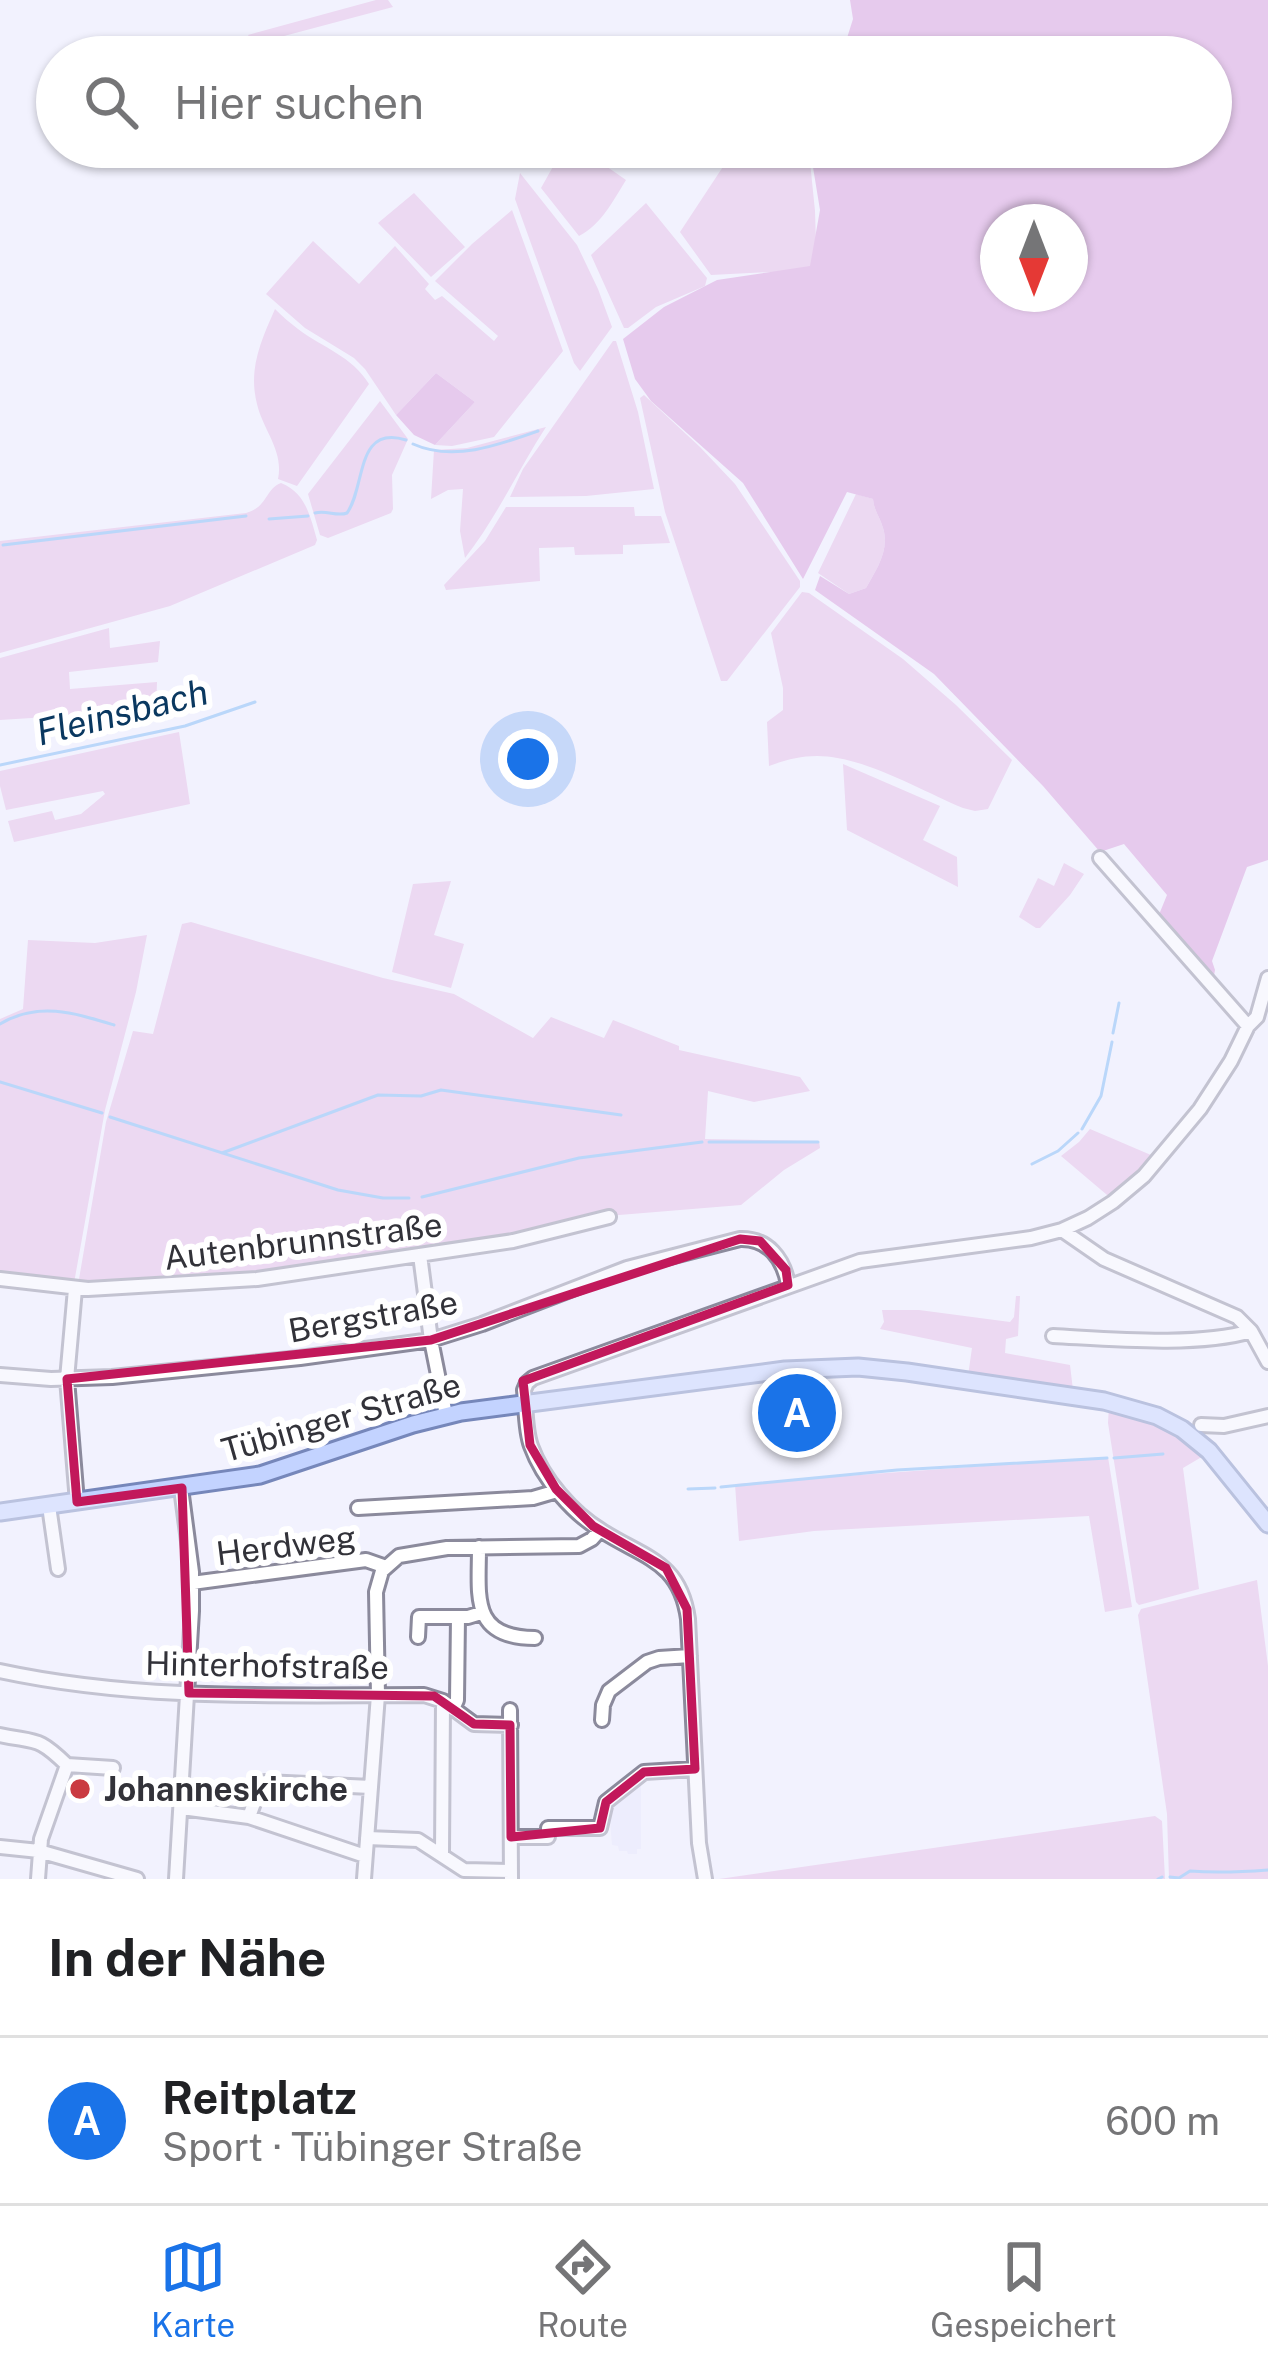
<!DOCTYPE html>
<html lang="de">
<meta charset="utf-8">
<style>
body{margin:0;font-family:"Public Sans",sans-serif;background:#f2f2f2;color:#202124}
.compass{position:absolute;left:980px;top:204px;width:108px;height:108px;border-radius:50%;background:#fff;box-shadow:0 3px 9px #0004;rotate:180deg}
.you{position:absolute;left:528px;top:759px;width:42px;height:42px;margin:-30px;border:9px solid #fff;border-radius:50%;background:#1a73e8;box-shadow:0 0 0 18px #1a73e833}
.badge{display:grid;place-items:center;width:78px;height:78px;border-radius:50%;background:#1a73e8;color:#fff;font-size:39px;font-weight:700}
.pin{position:absolute;translate:-50% -50%;border:6px solid #fff;box-shadow:0 3px 12px #0006}
.list{margin:0;padding:0;list-style:none}
h2{display:flex;justify-content:space-between;align-items:center;height:156px;margin:0;padding:0 48px;font-size:51px}
h2 small{font-size:39px;font-weight:400;color:#757577}
.list li{display:grid;grid-template-columns:78px 1fr auto;gap:36px;align-items:center;box-sizing:border-box;height:168px;padding:0 48px;border-top:3px solid #e0e0e0}
.list b{display:block;font-size:45px;white-space:nowrap}
.list p{margin:0;font-size:39px;white-space:nowrap;color:#757577}
.list em{font-size:39px;font-style:normal;color:#757577}
.icon{flex:none;width:66px;height:66px;fill:none;stroke:currentColor;stroke-width:2;stroke-linecap:round;stroke-linejoin:round}
.map{position:relative;flex:none;width:1268px;height:1879px;overflow:hidden}
.search{position:absolute;background:#fff;box-shadow:0 3px 9px #0004;left:36px;right:36px;top:36px;height:132px;display:flex;align-items:center;gap:30px;box-sizing:border-box;padding:0 42px;border-radius:66px;color:#757577;font-size:45px}
.sheet{height:324px;background:#fff}
nav{display:flex;justify-content:space-around;align-items:center;box-sizing:border-box;height:168px;border-top:3px solid #e0e0e0;background:#fff;font-size:33px;color:#757577}
nav a{display:grid;justify-items:center;gap:6px}
nav .on{color:#1a73e8}
.map>svg:first-child{display:block}
</style>
<div class="map">
<svg width="1268" height="1879" viewBox="0 0 1268 1879">
<rect width="100%" height="100%" fill="#f2f2fe"/>
<!-- built -->
<path fill="#e7e6fc" d="M 641,1784 L 641,1849 L 637,1849 L 637,1854 L 628,1854 L 627,1851 L 619,1851 L 618,1846 L 612,1845 L 609,1810 L 611,1805 Z"/>
<!-- green -->
<path fill="#e4bae4" d="M 376,0 L 388,0 L 393,7 L 254,44 L 248,35 Z
M 564,147 L 600,147 L 593,157 L 626,180 C 613,201 601,225 579,236 L 541,188 Z
M 736,147 L 792,147 L 809,152 L 815,211 L 817,276 L 770,272 L 711,275 L 680,232 Z
M 520,173 L 577,245 L 598,289 L 612,327 L 580,371 L 574,363 L 515,199 Z
M 414,193 L 465,247 L 431,277 L 378,223 Z
M 646,203 L 707,278 L 705,286 L 656,307 L 628,328 L 624,328 L 591,255 Z
M 512,210 L 563,351 L 494,437 L 452,446 L 435,445 L 475,402 L 436,373 L 396,415 L 365,369 L 354,358 L 305,328 L 266,294 L 313,241 L 359,284 L 395,246 L 429,284 L 425,289 L 435,300 L 442,296 L 494,341 L 498,336 L 435,281 L 472,244 Z
M 275,309 C 282,316 290,323 298,329 C 323,348 352,356 369,384 L 297,486 L 278,479 C 284,451 263,430 257,404 C 248,369 261,341 275,309 Z
M 613,341 L 616,341 L 638,412 L 654,489 L 586,496 L 510,497 L 523,469 Z
M 644,395 L 700,447 L 735,484 L 800,581 L 800,587 L 727,681 L 721,681 L 665,512 L 640,398 Z
M 380,401 L 408,439 L 392,475 L 393,509 L 391,513 L 328,538 L 320,535 L 308,494 Z
M 546,427 C 518,470 497,517 465,558 L 460,531 L 463,489 L 448,490 L 431,499 L 434,450 L 467,448 Z
M 281,483 C 306,493 310,516 317,540 L 315,545 L 170,606 L 0,653 L 0,541 L 246,513 C 268,507 265,489 281,483 Z
M 856,494 L 873,499 C 874,511 880,517 883,528 C 890,550 876,570 866,588 L 849,594 L 818,573 Z
M 506,507 L 634,507 L 635,516 L 661,516 L 670,543 L 623,545 L 623,554 L 575,555 L 574,547 L 539,548 L 540,581 L 446,590 L 444,585 L 485,541 Z
M 802,592 L 809,593 L 903,659 L 956,705 L 1012,760 L 988,809 L 975,811 L 963,808 C 920,790 863,756 817,756 C 800,756 785,760 769,766 L 767,722 L 783,710 L 783,688 L 771,633 Z
M 109,628 L 110,648 L 160,641 L 158,662 L 69,672 L 70,689 L 157,682 L 156,710 L 0,720 L 0,658 Z
M 179,732 L 190,804 L 14,842 L 8,821 L 52,811 L 55,820 L 81,814 L 105,794 L 103,791 L 6,810 L 0,786 L 0,771 Z
M 843,764 L 940,806 L 923,840 L 957,857 L 958,887 L 847,830 Z
M 1064,863 L 1084,874 L 1070,895 L 1040,928 L 1036,928 L 1019,917 L 1038,878 L 1054,886 Z
M 451,881 L 434,935 L 464,944 L 451,988 L 392,972 L 413,884 Z
M 191,922 L 383,978 L 454,994 L 533,1038 L 551,1017 L 604,1038 L 613,1020 L 679,1046 L 679,1050 L 800,1077 L 810,1091 L 754,1102 L 708,1091 L 705,1139 L 819,1141 L 820,1148 L 784,1170 L 741,1205 L 607,1216 L 527,1230 L 527,1236 L 299,1271 L 78,1285 L 106,1122 L 133,1031 L 153,1034 L 182,924 Z
M 147,935 L 136,992 L 105,1110 L 74,1283 L 0,1275 L 0,1019 L 23,1009 L 28,940 L 95,943 Z
M 1090,1129 L 1158,1158 L 1113,1200 L 1061,1156 L 1079,1142 Z
M 1016,1296 L 1020,1296 L 1018,1336 L 1006,1339 L 1005,1353 L 1070,1365 L 1073,1390 L 968,1376 L 972,1348 L 880,1329 L 884,1322 L 882,1310 L 919,1310 L 1010,1322 L 1014,1317 Z
M 1109,1406 C 1150,1418 1174,1427 1205,1455 L 1183,1468 L 1199,1589 L 1139,1605 L 1136,1602 L 1108,1423 Z
M 1108,1457 L 1132,1607 L 1105,1612 L 1089,1516 L 814,1531 L 739,1541 L 735,1484 Z
M 1257,1580 L 1268,1666 L 1268,1879 L 1169,1879 L 1167,1814 L 1138,1615 L 1141,1609 Z
M 1155,1816 L 1162,1821 L 1165,1879 L 719,1879 Z"/>
<!-- forest -->
<path fill="#d899d9" fill-rule="evenodd" d="M 850,0 L 1268,0 L 1268,860 L 1247,867 L 1212,961 L 1215,970 L 1213,981 L 1158,917 L 1167,895 L 1124,844 L 1100,852 L 1043,786 L 934,674 L 815,590 L 820,576 L 849,594 L 866,588 C 876,570 890,550 883,528 C 880,517 874,511 873,499 L 847,492 L 803,579 L 743,483 L 651,401 L 635,379 L 623,339 L 664,307 L 717,280 L 810,266 L 820,210 L 811,155 L 813,147 L 1211,147 L 1211,57 L 841,57 L 853,19 ZM 998,222 L 1070,222 L 1070,294 L 998,294 Z
M 436,373 L 475,402 L 435,445 L 414,435 L 396,415 Z"/>
<g fill="none" stroke-linecap="round" stroke-linejoin="round">
<!-- stream -->
<path stroke="#77b5f5" stroke-width="3" d="M 413,444 C 453,462 499,445 538,431
M 315,513 C 327,510 337,517 347,513 C 366,487 355,424 406,440
M 269,519 L 308,516
M 3,545 L 246,516
M 0,765 L 185,726 L 255,702
M 0,1024 C 38,1001 75,1013 114,1025
M 1113,1033 L 1119,1003
M 0,1082 L 102,1113
M 110,1117 L 338,1190 L 383,1198 L 409,1198
M 1082,1129 L 1101,1096 L 1112,1042
M 709,1142 L 818,1142
M 222,1153 L 378,1095 L 421,1096 L 441,1090 L 621,1115
M 1032,1164 L 1058,1151 L 1078,1133
M 422,1197 L 579,1158 L 702,1142
M 1114,1458 L 1163,1454
M 721,1487 L 897,1470 L 1107,1458
M 688,1489 L 715,1488
M 1170,1877 L 1179,1878 L 1190,1871 C 1215,1873 1242,1872 1268,1870
M 1158,1879 L 1162,1877"/>
<defs>
<path id="minor" d="M 1100,858 L 1248,1026
M 1062,1230 L 1104,1259 L 1237,1317 L 1251,1331 L 1268,1362
M 420,1255 L 431,1340 L 446,1415
M 0,1279 L 88,1289 L 257,1279 L 513,1241 L 609,1217
M 75,1289 L 67,1379 L 77,1502
M 1053,1336 C 1111,1339 1197,1347 1251,1331
M 0,1375 L 51,1379 L 112,1377 L 300,1358 L 431,1340 L 482,1324 L 627,1268 L 740,1239 C 768,1238 784,1259 788,1285
M 1201,1425 L 1224,1426 L 1268,1416
M 49,1506 L 58,1569
M 358,1508 L 533,1498 L 557,1491
M 479,1547 C 479,1596 470,1638 535,1638
M 192,1583 L 366,1560 L 386,1567
M 418,1637 L 419,1617 L 468,1617 L 481,1613
M 0,1671 C 139,1701 283,1695 424,1695 L 443,1701 L 474,1724 L 511,1725
M 453,1709 L 457,1700 L 458,1617
M 510,1710 L 511,1879
M 602,1720 L 603,1705 L 609,1691 L 647,1662 L 659,1658 L 690,1656
M 0,1735 C 37,1743 37,1736 67,1765
M 182,1808 L 249,1817 L 365,1856
M 249,1817 L 259,1789 L 265,1782 L 371,1787
M 511,1837 L 548,1837 L 548,1828 L 600,1828 L 606,1802 L 644,1772 L 695,1769
M 367,1838 L 418,1840 L 464,1870 L 511,1871
M 0,1847 L 39,1851 L 137,1879
M 442,1855 L 443,1701
M 38,1879 L 41,1839 L 67,1765 L 113,1768
M 176,1879 L 192,1611 L 192,1572 L 181,1488
M 364,1879 L 378,1695 L 376,1592 L 382,1571 L 399,1556 L 447,1548 L 579,1546 L 592,1539 L 600,1530
M 705,1879 L 699,1843 L 688,1619 C 680,1561 644,1558 602,1531 C 572,1513 543,1479 531,1446 C 525,1430 526,1408 524,1390 L 527,1383 L 533,1378 L 860,1261 L 1031,1238 L 1062,1230 L 1088,1218 L 1113,1202 L 1144,1176 L 1200,1109 L 1231,1061 L 1248,1026 L 1257,1017 L 1268,978"/>
<path id="major" d="M 0,1512 L 260,1475 L 413,1424 L 461,1412 L 785,1370 L 858,1367 L 907,1372 L 1104,1401 L 1157,1416 L 1182,1429 L 1209,1451 L 1268,1524"/>
</defs>
<!-- minor casing -->
<use href="#minor" stroke="#8b8a9c" stroke-width="18"/>
<!-- major casing -->
<use href="#major" stroke="#7687ba" stroke-width="21"/>
<!-- minor -->
<use href="#minor" stroke="#fff" stroke-width="12"/>
<!-- major -->
<use href="#major" stroke="#c3d3ff" stroke-width="15"/>
</g>
<!-- marked area -->
<path d="M0 0H1268V1879H0ZM 740,1239 L 760,1241 L 786,1270 L 788,1285 L 523,1381 L 530,1445 L 556,1489 L 593,1526 L 666,1568 L 687,1609 L 695,1769 L 644,1772 L 606,1802 L 600,1828 L 511,1837 L 510,1725 L 474,1724 L 434,1696 L 189,1693 L 182,1488 L 77,1502 L 67,1379 L 431,1340 Z" fill="#f2f2fe" fill-opacity=".55" fill-rule="evenodd"/>
<path fill="none" stroke="#c2185b" stroke-width="9" stroke-linejoin="round" d="M 740,1239 L 760,1241 L 786,1270 L 788,1285 L 523,1381 L 530,1445 L 556,1489 L 593,1526 L 666,1568 L 687,1609 L 695,1769 L 644,1772 L 606,1802 L 600,1828 L 511,1837 L 510,1725 L 474,1724 L 434,1696 L 189,1693 L 182,1488 L 77,1502 L 67,1379 L 431,1340 Z"/>
<!-- markers -->
<circle fill="#ca3a41" stroke="#fff" stroke-width="4.5" cx="80" cy="1789" r="12"/>
<g text-anchor="middle" dominant-baseline="central" stroke-width="12" stroke-linejoin="round" paint-order="stroke">
<!-- street labels -->
<g font-size="33" fill="#323239" stroke="#fff">
<text transform="translate(303 1241) rotate(-7)">Autenbrunnstraße</text>
<text transform="translate(373 1316) rotate(-10)">Bergstraße</text>
<text transform="translate(341 1417) rotate(-16)">Tübinger Straße</text>
<text transform="translate(286 1545) rotate(-7)">Herdweg</text>
<text transform="translate(267 1665) rotate(1)">Hinterhofstraße</text>
</g>
<!-- poi labels -->
<g font-size="33" font-weight="bold" fill="#323239" stroke="#fff" text-anchor="start">
<text x="104" y="1789">Johanneskirche</text>
</g>
<!-- water labels -->
<g font-size="36" font-style="italic" fill="#0a3860" stroke="#fff">
<text transform="translate(122 712) rotate(-14)">Fleinsbach</text>
</g>
</g>
</svg>
<svg class="compass" viewBox="-18 -18 36 36"><path d="M0-13l5 13h-10z" fill="#e53935"/><path d="M0 13l5-13h-10z" fill="#757577"/></svg>
<div class="you"></div>
<div class="pin badge" style="left:797px;top:1413px">A</div>
<div class="search"><svg class="icon" aria-label="search" viewBox="0 0 24 24"><circle cx="10" cy="10" r="6"/><path d="M15 15l6 6"/></svg>Hier suchen</div>
</div>
<section class="sheet">
<h2>In der Nähe<small></small></h2>
<ul class="list">
<li><span class="badge">A</span><div><b>Reitplatz</b><p>Sport · Tübinger Straße</p></div><em>600 m</em></li>
</ul>
</section>
<nav>
<a class="on"><svg class="icon" aria-label="map" viewBox="0 0 24 24"><path d="M3 6l6-2 6 2 6-2v14l-6 2-6-2-6 2zM9 4v14M15 6v14"/></svg>Karte</a>
<a><svg class="icon" aria-label="directions" viewBox="0 0 24 24"><path d="M12 3l9 9-9 9-9-9zM9 14v-3h6M13 9l2 2-2 2"/></svg>Route</a>
<a><svg class="icon" aria-label="saved" viewBox="0 0 24 24"><path d="M7 4h10v16l-5-4-5 4z"/></svg>Gespeichert</a>
</nav>
